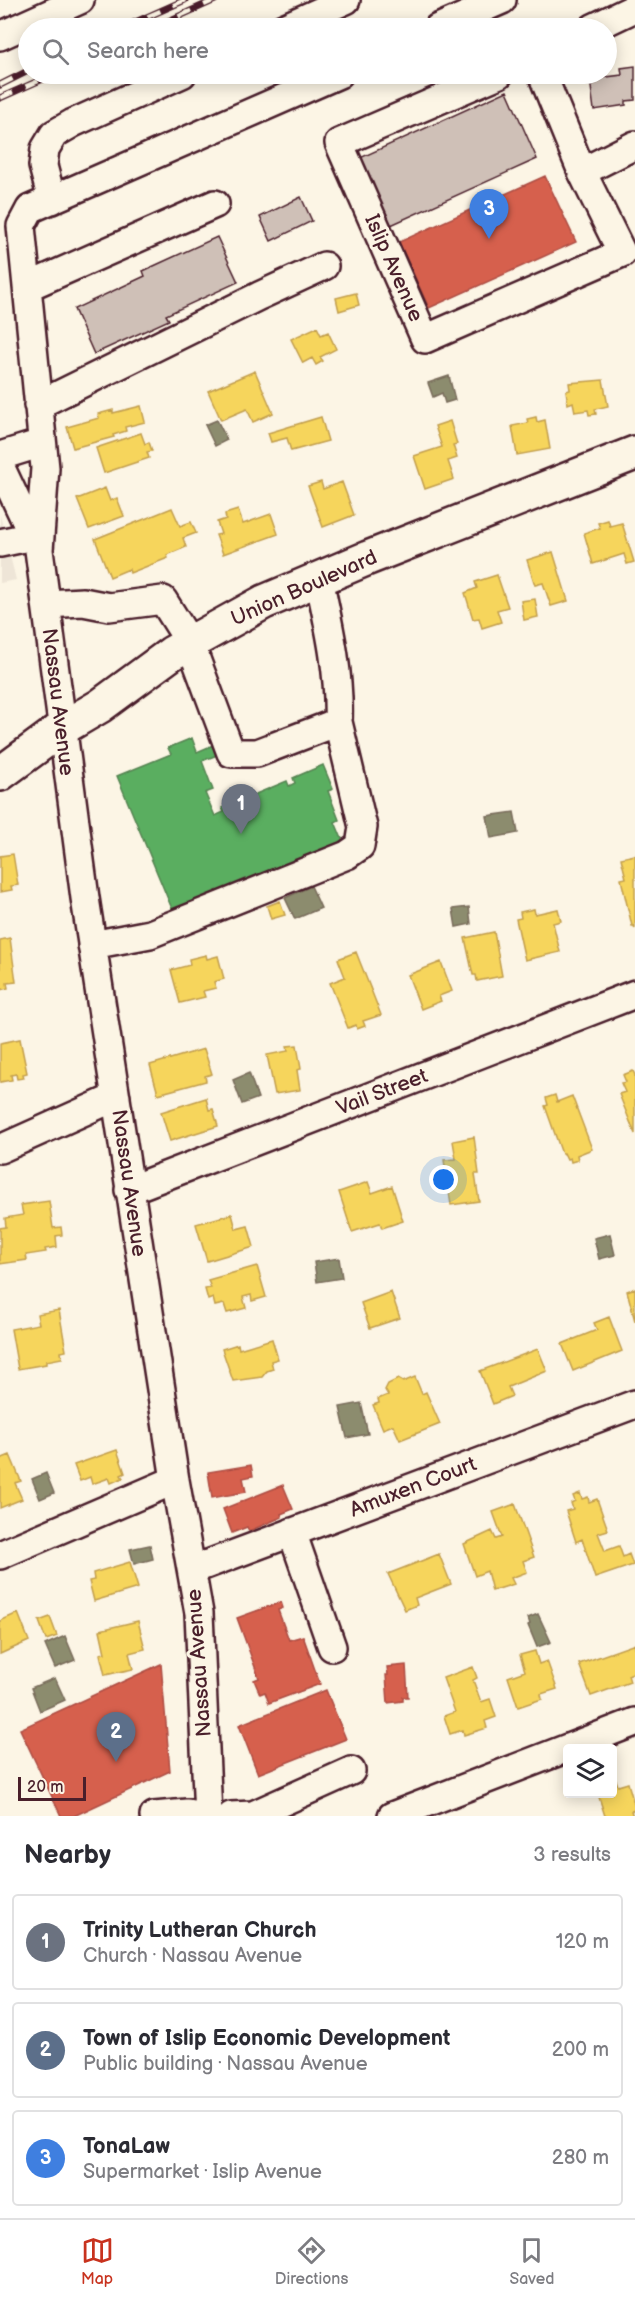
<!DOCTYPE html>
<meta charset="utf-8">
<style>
body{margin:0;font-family:"Balsamiq Sans",sans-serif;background:#f7f7f7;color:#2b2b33}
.controls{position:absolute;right:18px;bottom:18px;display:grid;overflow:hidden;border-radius:6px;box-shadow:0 3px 15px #0003}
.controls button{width:54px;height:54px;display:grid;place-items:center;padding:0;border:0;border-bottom:2px solid #e1e1e2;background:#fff;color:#2b2b33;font:30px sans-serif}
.scale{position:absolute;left:18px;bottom:15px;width:68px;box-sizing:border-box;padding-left:6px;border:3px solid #4a1f2b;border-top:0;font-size:16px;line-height:21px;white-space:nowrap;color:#4a1f2b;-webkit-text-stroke:4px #fcf5e5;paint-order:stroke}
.you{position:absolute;left:444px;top:1180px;width:21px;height:21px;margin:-15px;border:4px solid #fff;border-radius:50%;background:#1a73e8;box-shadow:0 0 0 9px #1a73e833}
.badge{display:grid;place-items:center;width:39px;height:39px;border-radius:50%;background:#c8321e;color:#fff;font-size:20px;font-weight:700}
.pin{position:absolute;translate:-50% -50px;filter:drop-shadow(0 2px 3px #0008)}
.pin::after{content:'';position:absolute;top:32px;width:21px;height:18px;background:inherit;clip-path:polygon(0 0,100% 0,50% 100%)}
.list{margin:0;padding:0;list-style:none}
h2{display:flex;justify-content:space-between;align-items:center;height:78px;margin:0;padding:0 24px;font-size:26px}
h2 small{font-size:20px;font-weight:400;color:#7c7c81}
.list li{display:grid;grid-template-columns:39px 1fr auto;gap:18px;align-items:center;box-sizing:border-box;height:96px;margin:0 12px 12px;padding:0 12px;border:2px solid #e1e1e2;border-radius:6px}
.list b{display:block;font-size:22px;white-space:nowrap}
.list p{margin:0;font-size:20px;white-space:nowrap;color:#7c7c81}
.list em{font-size:20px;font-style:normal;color:#7c7c81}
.icon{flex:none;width:33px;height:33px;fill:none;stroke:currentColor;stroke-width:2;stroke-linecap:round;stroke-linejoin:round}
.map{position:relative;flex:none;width:635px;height:1816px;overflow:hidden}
.search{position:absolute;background:#fff;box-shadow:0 3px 15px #0003;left:18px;right:18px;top:18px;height:66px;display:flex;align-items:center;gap:15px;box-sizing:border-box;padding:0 21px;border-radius:33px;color:#7c7c81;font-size:22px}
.sheet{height:402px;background:#fff}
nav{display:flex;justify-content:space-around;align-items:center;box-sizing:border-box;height:84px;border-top:2px solid #e1e1e2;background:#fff;font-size:16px;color:#7c7c81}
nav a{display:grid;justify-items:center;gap:3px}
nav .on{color:#c8321e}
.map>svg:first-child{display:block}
</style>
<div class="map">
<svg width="635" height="1816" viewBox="0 0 635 1816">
<rect width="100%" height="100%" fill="#fcf5e5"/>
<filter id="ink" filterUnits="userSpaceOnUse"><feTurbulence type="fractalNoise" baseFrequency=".0167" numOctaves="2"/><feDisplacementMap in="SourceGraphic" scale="12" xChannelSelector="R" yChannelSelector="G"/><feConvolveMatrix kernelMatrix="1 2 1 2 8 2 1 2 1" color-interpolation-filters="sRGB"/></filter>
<g filter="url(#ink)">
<!-- built -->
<path fill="#eee5d7" d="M 0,515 L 16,580 L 0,583 Z"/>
<!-- homes -->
<path fill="#f6d55c" stroke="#c29e4d" stroke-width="1.5" d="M 356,293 L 359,305 L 339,311 L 336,298 Z
M 317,327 L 321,335 L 328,332 L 336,349 L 320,357 L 323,361 L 316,365 L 312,358 L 303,363 L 291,339 Z
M 255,371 L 273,413 L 253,422 L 247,409 L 221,420 L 208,391 Z
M 603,380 L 608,406 L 595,409 L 596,414 L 589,415 L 588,410 L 575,412 L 573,402 L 568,404 L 566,391 L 570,390 L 569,383 Z
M 141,406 L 145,422 L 125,427 L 126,431 L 113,435 L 114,437 L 73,448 L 67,427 L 99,418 L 98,414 L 113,410 L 113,413 Z
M 321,417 L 328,441 L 291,451 L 287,438 L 271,442 L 268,433 Z
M 536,417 L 537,422 L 545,420 L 550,449 L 517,455 L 512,426 L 528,423 L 527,419 Z
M 450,421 L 457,444 L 453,445 L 457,458 L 448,461 L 454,479 L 425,489 L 414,456 L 442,447 L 435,426 Z
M 141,433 L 145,444 L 149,442 L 152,451 L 147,452 L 149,458 L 104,473 L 96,448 Z
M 321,482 L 323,489 L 342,482 L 354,515 L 323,527 L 308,486 Z
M 105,488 L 110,501 L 117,498 L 124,516 L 89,529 L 77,499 Z
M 172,508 L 180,526 L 191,522 L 196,533 L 183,538 L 186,547 L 167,555 L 168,558 L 130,573 L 129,569 L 110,577 L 95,539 Z
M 238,510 L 243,524 L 271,514 L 278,534 L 223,554 L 216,535 L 221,534 L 217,522 L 226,519 L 225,514 Z
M 608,520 L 610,526 L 622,523 L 634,562 L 627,564 L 624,554 L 593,564 L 584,533 L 600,528 L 598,523 Z
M 553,552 L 568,601 L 551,606 L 543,583 L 535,585 L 527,560 Z
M 497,575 L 508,607 L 497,610 L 501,622 L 482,628 L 479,618 L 473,619 L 465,593 L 477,588 L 475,582 Z
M 535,599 L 538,617 L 524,620 L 521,601 Z
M 13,854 L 18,885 L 11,886 L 12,890 L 0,892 L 0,856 Z
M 635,855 L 635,929 L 634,926 L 632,926 L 621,879 L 626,878 L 621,858 Z
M 280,901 L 285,915 L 271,919 L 267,906 Z
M 534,909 L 535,914 L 558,909 L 561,921 L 553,923 L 560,952 L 525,960 L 516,919 L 521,918 L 520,912 Z
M 494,932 L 502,976 L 477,981 L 476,975 L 473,975 L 465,938 Z
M 10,938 L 16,982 L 7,983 L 8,988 L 0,990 L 0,940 Z
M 356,952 L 381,1015 L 363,1021 L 365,1026 L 357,1029 L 356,1025 L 348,1028 L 330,983 L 345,977 L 338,959 Z
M 206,955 L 207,959 L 218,956 L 224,979 L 214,982 L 216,988 L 203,991 L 205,997 L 180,1003 L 171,970 L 190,965 L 189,959 Z
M 441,962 L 452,991 L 439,996 L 441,1001 L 421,1009 L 408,975 Z
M 20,1039 L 27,1073 L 23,1074 L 24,1078 L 17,1079 L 16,1074 L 11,1075 L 12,1080 L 0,1082 L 0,1043 Z
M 297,1045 L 301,1069 L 297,1070 L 300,1090 L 275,1094 L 267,1055 L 288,1051 L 287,1046 Z
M 204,1049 L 212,1074 L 205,1076 L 206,1081 L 158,1094 L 150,1065 Z
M 633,1071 L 635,1075 L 635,1134 L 619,1094 L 625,1092 L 621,1083 L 626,1082 L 623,1075 Z
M 555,1095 L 557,1102 L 572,1096 L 592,1149 L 577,1155 L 578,1160 L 571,1162 L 570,1158 L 567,1159 L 564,1153 L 562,1154 L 545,1106 L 548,1105 L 546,1098 Z
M 206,1098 L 209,1110 L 213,1109 L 218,1126 L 170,1141 L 161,1112 Z
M 474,1137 L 479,1174 L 475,1174 L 479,1201 L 451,1205 L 444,1160 L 456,1159 L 453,1141 Z
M 368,1182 L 372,1193 L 392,1186 L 403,1221 L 382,1228 L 380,1223 L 352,1232 L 339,1192 Z
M 49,1201 L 53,1228 L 61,1227 L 62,1235 L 56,1236 L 57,1247 L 45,1249 L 46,1252 L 26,1255 L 27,1260 L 0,1264 L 0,1228 L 6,1227 L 5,1218 L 23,1215 L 21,1205 Z
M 232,1214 L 236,1229 L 248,1226 L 254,1247 L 207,1261 L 196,1224 Z
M 257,1266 L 266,1297 L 252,1301 L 251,1295 L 243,1297 L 246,1308 L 227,1313 L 224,1304 L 215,1306 L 213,1298 L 208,1300 L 205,1289 L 211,1288 L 208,1280 Z
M 635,1288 L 635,1321 L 627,1291 Z
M 391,1292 L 400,1318 L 370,1328 L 361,1303 Z
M 59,1310 L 66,1351 L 61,1352 L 62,1358 L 46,1361 L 46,1364 L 18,1369 L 11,1329 L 39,1324 L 37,1314 Z
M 609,1317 L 622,1351 L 573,1371 L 562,1344 L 597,1330 L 594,1323 Z
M 272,1339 L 278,1359 L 271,1361 L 273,1369 L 267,1371 L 262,1377 L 233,1381 L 222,1349 L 238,1344 L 239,1349 Z
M 538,1349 L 547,1371 L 508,1387 L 512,1396 L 493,1404 L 480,1371 Z
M 415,1377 L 422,1394 L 426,1392 L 440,1424 L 400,1440 L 393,1425 L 383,1429 L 373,1405 L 379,1403 L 378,1399 L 388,1395 L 385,1390 L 388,1384 L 398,1379 L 403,1382 Z
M 117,1450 L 125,1473 L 121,1475 L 123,1478 L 111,1483 L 109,1478 L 92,1484 L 90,1477 L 80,1481 L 74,1465 Z
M 10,1455 L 21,1481 L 15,1483 L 22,1499 L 0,1508 L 0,1459 Z
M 580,1493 L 582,1499 L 588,1497 L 589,1502 L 597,1499 L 608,1530 L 598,1533 L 605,1551 L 619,1546 L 623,1557 L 629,1554 L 633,1565 L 595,1578 L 582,1539 L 576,1542 L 566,1511 L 573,1509 L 571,1503 L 575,1501 L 573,1496 Z
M 515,1504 L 534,1557 L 523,1561 L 527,1572 L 511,1578 L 514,1584 L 492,1591 L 487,1571 L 475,1576 L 464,1544 L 492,1531 L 496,1539 L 502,1537 L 493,1512 Z
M 439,1554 L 451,1584 L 415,1598 L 417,1605 L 405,1610 L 388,1574 Z
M 130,1562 L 138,1588 L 94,1601 L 89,1581 L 94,1580 L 93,1573 Z
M 18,1613 L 29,1641 L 0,1654 L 0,1621 Z
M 50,1617 L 57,1636 L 46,1640 L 39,1621 Z
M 138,1621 L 145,1649 L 129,1653 L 133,1669 L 105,1675 L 100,1654 L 105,1653 L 100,1630 Z
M 635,1644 L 635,1672 L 628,1675 L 630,1682 L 591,1696 L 579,1664 Z
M 535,1651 L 539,1664 L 547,1661 L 557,1689 L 541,1694 L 542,1699 L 518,1707 L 508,1677 L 525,1671 L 520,1655 Z
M 473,1667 L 477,1678 L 473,1680 L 481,1702 L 490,1699 L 496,1717 L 485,1721 L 487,1728 L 464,1735 L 463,1730 L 450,1734 L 444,1716 L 455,1712 L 443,1678 Z
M 616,1780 L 618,1786 L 628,1783 L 635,1807 L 635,1810 L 631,1811 L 633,1816 L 605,1816 L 598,1794 L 612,1794 L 612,1781 Z"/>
<!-- shops -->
<path fill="#d6604d" stroke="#ac4c43" stroke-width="1.5" d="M 545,176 L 576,242 L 429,308 L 399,242 Z
M 251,1465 L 253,1476 L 243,1478 L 246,1492 L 212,1498 L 208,1472 Z
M 283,1485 L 293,1509 L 281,1514 L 282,1517 L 249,1531 L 247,1527 L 232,1533 L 223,1509 Z
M 281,1602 L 283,1608 L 278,1610 L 289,1640 L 303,1636 L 320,1684 L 269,1703 L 265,1692 L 260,1694 L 254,1680 L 259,1678 L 237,1618 Z
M 161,1664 L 170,1771 L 74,1816 L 61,1816 L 20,1729 Z
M 406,1665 L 408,1697 L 403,1697 L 403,1701 L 388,1703 L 386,1675 L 388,1675 L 387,1667 Z
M 326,1690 L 346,1739 L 258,1774 L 239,1725 Z"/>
<!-- public -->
<path fill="#5aae61" stroke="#558351" stroke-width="1.5" d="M 192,738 L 197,752 L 213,745 L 217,755 L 202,761 L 213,790 L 205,793 L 215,816 L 224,812 L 222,808 L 287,781 L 289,786 L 295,783 L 293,778 L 323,765 L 333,789 L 328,791 L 339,820 L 335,822 L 345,846 L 175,916 L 117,776 L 171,754 L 168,748 Z"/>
<!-- industry -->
<path fill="#8c8c6e" stroke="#786b5a" stroke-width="1.5" d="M 449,376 L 455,400 L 445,403 L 442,393 L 433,397 L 428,383 Z
M 217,420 L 227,440 L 215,446 L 205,425 Z
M 514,812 L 518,833 L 491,838 L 487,816 Z
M 311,886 L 321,908 L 295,919 L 285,898 Z
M 469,907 L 471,924 L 456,927 L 453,909 Z
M 249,1073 L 258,1098 L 242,1104 L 233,1080 Z
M 610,1234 L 615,1255 L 599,1259 L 594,1238 Z
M 339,1258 L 342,1278 L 317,1282 L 314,1262 Z
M 361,1403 L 368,1434 L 347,1438 L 340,1407 Z
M 46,1473 L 54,1493 L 40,1499 L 32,1479 Z
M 150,1545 L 153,1559 L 134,1564 L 130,1549 Z
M 538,1614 L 551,1642 L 537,1647 L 528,1625 L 530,1624 L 528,1618 Z
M 65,1636 L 75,1660 L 55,1668 L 45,1645 Z
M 55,1678 L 65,1700 L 40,1711 L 31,1688 Z"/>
<!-- building -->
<path fill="#cfc0b7" stroke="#4a1f2b" stroke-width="1.5" d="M 635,66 L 635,100 L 626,101 L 626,105 L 594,110 L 590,79 L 622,75 L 621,68 Z
M 507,91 L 537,159 L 391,225 L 360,158 Z
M 301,197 L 312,221 L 271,241 L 260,217 Z
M 217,237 L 238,282 L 166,315 L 169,320 L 94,354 L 74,309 L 145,276 L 143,271 Z"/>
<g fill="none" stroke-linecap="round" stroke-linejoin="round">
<defs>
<path id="minor" d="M 283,28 L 346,0
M 438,28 L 502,0
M 593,28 L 635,8
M 0,36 L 80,0
M 499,74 L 339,143 L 425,339 L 622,253 L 582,172 L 542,74
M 582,172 L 635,145
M 52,200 L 43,166 L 45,149 L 54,134 L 73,123 L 182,74
M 27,287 L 215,204
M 38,405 L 259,296 L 324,266
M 0,456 L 42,443
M 0,466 L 38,547
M 0,543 L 33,536
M 46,604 L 83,602 L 109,607 L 163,600 L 190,643 L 231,753 L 257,753 L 338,722 C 340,673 329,626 319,579
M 92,945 L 150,934 L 347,855 L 360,846 L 363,827 L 338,722
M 0,1149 L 116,1097
M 129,1190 L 635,994
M 292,1532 L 332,1647
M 0,1555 L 175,1480
M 192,1570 L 635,1404
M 154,1816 L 187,1813 L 202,1816
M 208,1816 L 199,1613 L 175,1480 L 85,898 L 39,550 L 45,468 L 21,226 L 30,209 L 339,74
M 231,1816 L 253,1815 L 351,1771
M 392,1816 L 635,1722"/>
<path id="major" d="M 0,774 L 61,729 L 100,706 L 172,653 L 264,602 L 368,558 L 635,453"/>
</defs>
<!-- minor casing -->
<use href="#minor" stroke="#4a1f2b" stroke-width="32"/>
<!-- major casing -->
<use href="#major" stroke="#4a1f2b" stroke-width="38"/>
<!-- path -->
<path stroke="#4a1f2b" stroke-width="4" stroke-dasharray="6 4.5" stroke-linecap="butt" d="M 85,28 L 87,28"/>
<!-- minor -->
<use href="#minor" stroke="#fcf5e5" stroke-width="27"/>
<!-- major -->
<use href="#major" stroke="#fcf5e5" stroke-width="33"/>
<defs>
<path id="rail" d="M 122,28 L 185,0
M 153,28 L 215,0
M 0,85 L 28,71
M 0,98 L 54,74"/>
</defs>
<!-- rail casing -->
<use href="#rail" stroke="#4a1f2b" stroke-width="7"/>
<!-- rail -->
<use href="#rail" stroke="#fcf5e5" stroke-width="4.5" stroke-dasharray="14" stroke-linecap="butt"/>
</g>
</g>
<g text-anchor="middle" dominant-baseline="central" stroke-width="6" stroke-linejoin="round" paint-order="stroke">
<!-- street labels -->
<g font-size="21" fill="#4a1f2b" stroke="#fcf5e5">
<text transform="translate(394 268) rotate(66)">Islip Avenue</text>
<text transform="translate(304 588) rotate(-24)">Union Boulevard</text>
<text transform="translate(58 702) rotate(83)">Nassau Avenue</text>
<text transform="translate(382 1092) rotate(-21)">Vail Street</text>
<text transform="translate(129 1183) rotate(82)">Nassau Avenue</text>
<text transform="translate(413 1487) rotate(-21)">Amuxen Court</text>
<text transform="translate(199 1663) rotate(-94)">Nassau Avenue</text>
</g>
</g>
</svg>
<div class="controls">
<button><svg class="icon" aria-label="layers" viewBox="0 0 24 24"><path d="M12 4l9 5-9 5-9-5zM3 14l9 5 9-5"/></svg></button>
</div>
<div class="scale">20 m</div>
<div class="you"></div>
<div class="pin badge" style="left:241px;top:834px;background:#6b7280">1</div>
<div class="pin badge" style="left:116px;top:1762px;background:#5c6f8a">2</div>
<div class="pin badge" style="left:489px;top:239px;background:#3f7fe0">3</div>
<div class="search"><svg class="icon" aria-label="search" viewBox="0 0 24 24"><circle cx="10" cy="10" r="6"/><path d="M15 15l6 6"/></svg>Search here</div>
</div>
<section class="sheet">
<h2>Nearby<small>3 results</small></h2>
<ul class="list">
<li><span class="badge" style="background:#6b7280">1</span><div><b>Trinity Lutheran Church</b><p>Church · Nassau Avenue</p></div><em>120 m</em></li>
<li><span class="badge" style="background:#5c6f8a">2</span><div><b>Town of Islip Economic Development</b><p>Public building · Nassau Avenue</p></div><em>200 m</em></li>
<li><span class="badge" style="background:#3f7fe0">3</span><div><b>TonaLaw</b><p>Supermarket · Islip Avenue</p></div><em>280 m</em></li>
</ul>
</section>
<nav>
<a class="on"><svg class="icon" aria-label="map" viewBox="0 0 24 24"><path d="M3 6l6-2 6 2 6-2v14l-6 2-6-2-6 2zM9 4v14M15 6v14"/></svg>Map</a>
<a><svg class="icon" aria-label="directions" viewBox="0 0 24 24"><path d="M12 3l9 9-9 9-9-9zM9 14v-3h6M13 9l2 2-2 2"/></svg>Directions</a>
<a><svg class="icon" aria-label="saved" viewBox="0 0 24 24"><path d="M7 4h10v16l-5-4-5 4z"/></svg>Saved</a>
</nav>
